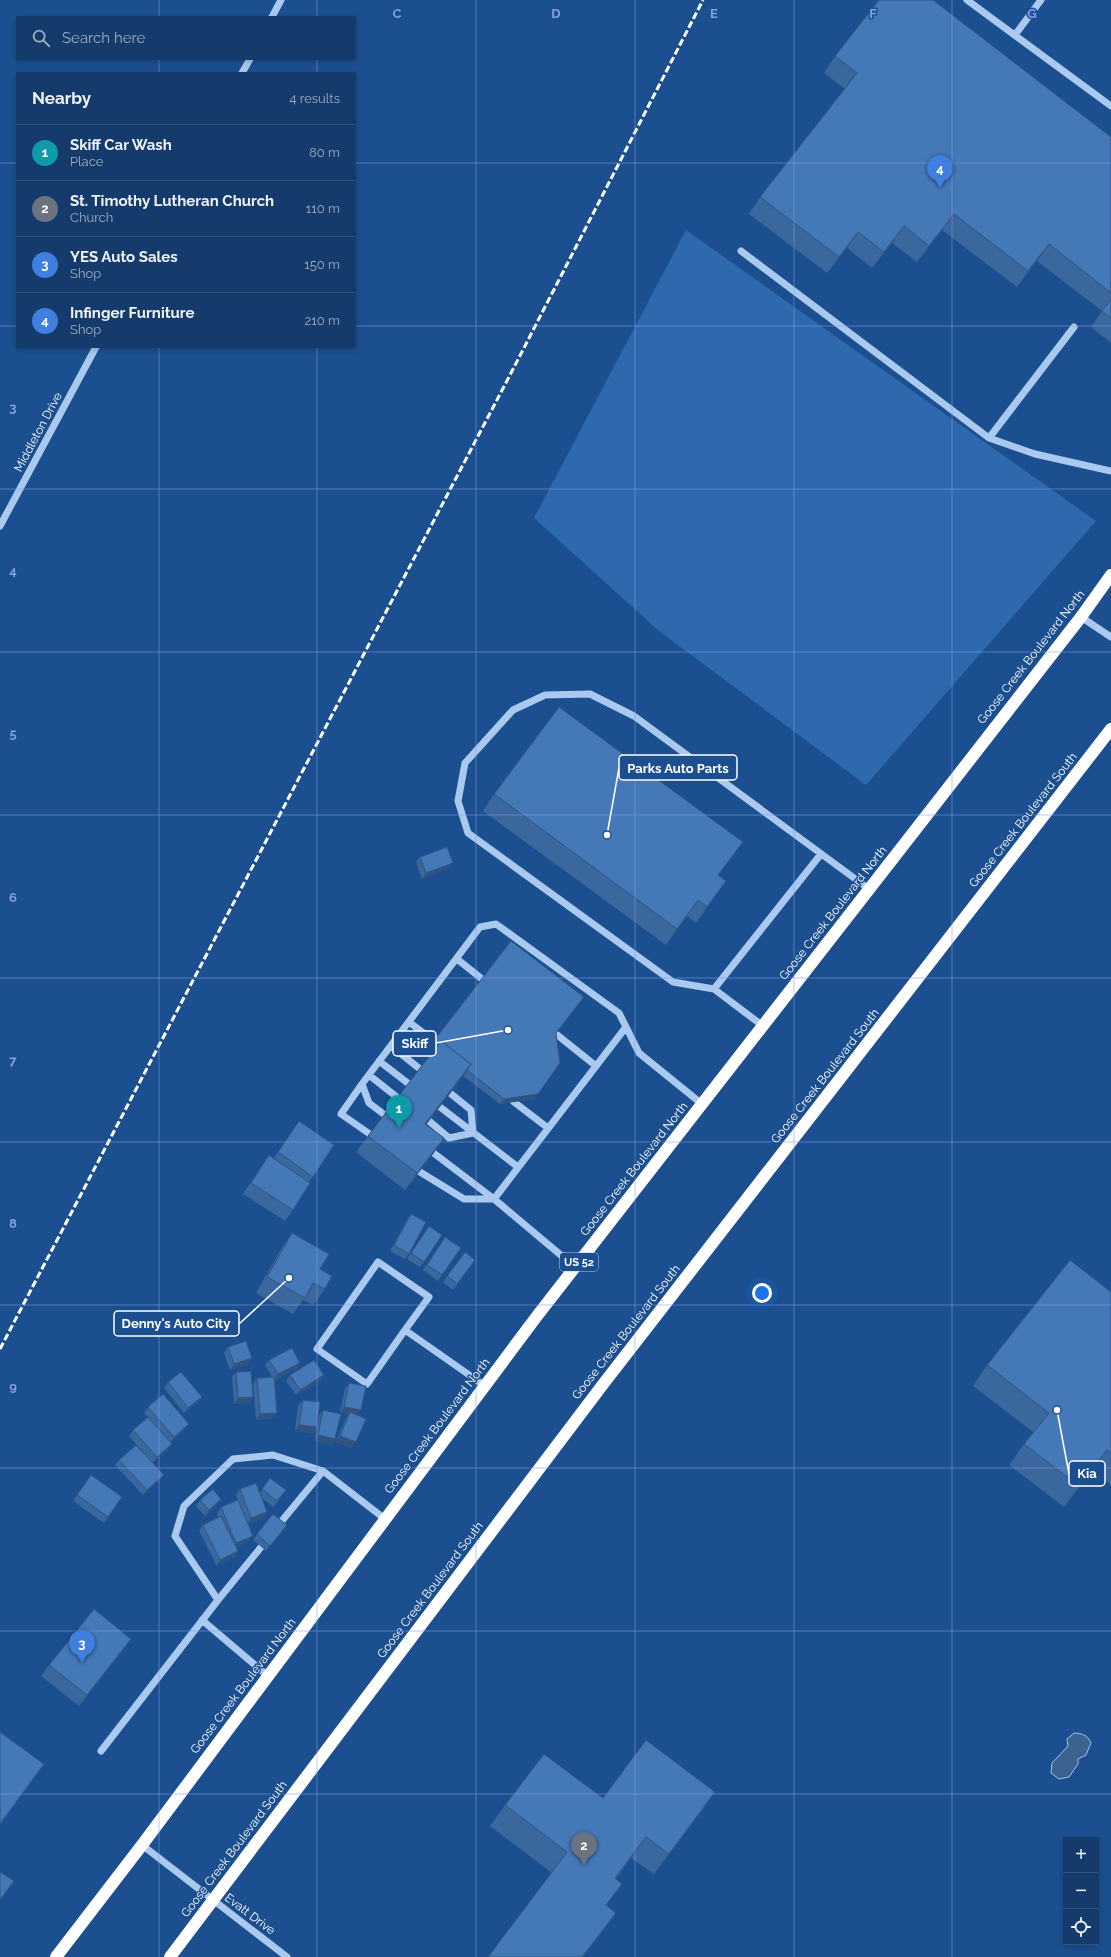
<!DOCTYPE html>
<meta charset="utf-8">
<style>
body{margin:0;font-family:Raleway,sans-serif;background:#214673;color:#f1f3f6}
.controls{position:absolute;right:12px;bottom:12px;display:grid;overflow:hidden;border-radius:0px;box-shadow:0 2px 6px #0003}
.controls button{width:36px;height:36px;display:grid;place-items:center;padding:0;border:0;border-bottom:1px solid #33557e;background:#143b6b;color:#f1f3f6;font:20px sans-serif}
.you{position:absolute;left:762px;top:1293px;width:14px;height:14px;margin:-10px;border:3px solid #fff;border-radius:50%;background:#1a73e8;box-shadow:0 0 0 6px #1a73e833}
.badge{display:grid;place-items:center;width:26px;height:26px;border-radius:50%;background:#95b2f1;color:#fff;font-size:13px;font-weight:700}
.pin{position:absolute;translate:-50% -33px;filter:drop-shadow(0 1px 2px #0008)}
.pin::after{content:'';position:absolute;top:21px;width:14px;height:12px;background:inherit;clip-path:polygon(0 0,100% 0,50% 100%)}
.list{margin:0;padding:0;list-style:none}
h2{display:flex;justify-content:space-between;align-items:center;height:52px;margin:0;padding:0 16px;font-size:17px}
h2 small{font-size:13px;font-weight:400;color:#9dadc1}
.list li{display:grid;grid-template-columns:26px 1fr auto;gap:12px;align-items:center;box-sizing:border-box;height:56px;padding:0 16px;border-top:1px solid #33557e}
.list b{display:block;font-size:15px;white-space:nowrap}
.list p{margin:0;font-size:13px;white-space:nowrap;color:#9dadc1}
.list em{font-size:13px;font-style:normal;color:#9dadc1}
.icon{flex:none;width:22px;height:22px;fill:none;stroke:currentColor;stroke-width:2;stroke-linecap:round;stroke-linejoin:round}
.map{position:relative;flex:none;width:1111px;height:1957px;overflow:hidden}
.search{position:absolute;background:#143b6b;box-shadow:0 2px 6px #0003;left:16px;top:16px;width:340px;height:44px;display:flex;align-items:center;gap:10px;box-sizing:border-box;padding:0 14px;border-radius:0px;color:#9dadc1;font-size:15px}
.panel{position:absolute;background:#143b6b;box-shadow:0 2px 6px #0003;left:16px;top:72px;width:340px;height:276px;border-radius:0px}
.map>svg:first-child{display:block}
</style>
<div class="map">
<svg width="1111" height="1957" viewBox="0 0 1111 1957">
<rect width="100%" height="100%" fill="#1b4f8f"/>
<!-- green -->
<path fill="#2e69ad" d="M 686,230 L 1096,521 L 866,785 L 659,631 L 534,518 Z"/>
<!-- water -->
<path fill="#3c6290" stroke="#9cc4f0" d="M 1074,1733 C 1081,1733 1088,1735 1091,1743 L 1086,1755 L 1078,1759 L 1078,1764 L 1069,1777 L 1059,1779 L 1051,1773 L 1052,1763 L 1068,1746 L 1067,1739 Z"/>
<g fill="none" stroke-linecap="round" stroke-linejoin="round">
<!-- minor -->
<path stroke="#a9c9ee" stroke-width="7" d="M 967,0 L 1111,106
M 272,17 L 281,0
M 1015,35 L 1041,0
M 242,73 L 250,59
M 741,251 L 989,438
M 1074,327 L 989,438 L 1035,454 L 1111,471
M 0,526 L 96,347
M 1081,617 L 1111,637
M 457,959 L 482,979
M 714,989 L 821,854
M 409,1022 L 434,1041
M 763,1026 L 714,989 L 673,982 L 468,833 L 458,801 L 465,763 L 513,710 L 545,695 L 590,694 L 634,716 L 869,889
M 556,1034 L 596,1066
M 391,1046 L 420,1069
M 379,1061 L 409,1084
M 369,1075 L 398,1098
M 362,1084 L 341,1114 L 377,1139
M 450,1093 L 471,1110 L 473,1133
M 514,1102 L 548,1128
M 440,1107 L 518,1167
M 385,1115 L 369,1103 L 362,1084 L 480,927 L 496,924 L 619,1013 L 639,1053 L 702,1104
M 429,1121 L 449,1138 L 473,1133
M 427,1148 L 494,1199 L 575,1267
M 412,1167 L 464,1199 L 494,1199 L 626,1027
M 405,1330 L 367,1384 L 317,1349 L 378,1262 L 429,1297 L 405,1330 L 485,1386
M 276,1528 L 323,1471
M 218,1600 L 266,1541
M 202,1620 L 268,1676
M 101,1751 L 218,1600 L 175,1536 L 184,1506 L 233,1459 L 273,1455 L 323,1471 L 385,1519
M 142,1845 L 287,1957"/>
<!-- highway -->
<path stroke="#fff" stroke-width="12" d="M 56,1957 L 142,1845 L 537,1316 L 1081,617 L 1111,575
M 170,1957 L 604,1383 L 1111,729"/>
<!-- rail -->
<path stroke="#fff" stroke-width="3" stroke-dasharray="7 3" stroke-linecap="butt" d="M 0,1349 L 510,375 L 703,0"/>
</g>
<!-- wall -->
<path fill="#3a679d" d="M 835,56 L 1111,137 L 1111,343 L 1091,327 L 1102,311 L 1037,261 L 1017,287 L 942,230 L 917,262 L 892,243 L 872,268 L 847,248 L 827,273 L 749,214 L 760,197 L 845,89 L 824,73 Z
M 494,794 L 731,858 L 719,875 L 715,897 L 696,923 L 687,916 L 666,945 L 483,811 Z
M 420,857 L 449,868 L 422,879 L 416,862 Z
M 584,997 L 556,1033 L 534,1099 L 500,1104 L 463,1076 L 426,1125 L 444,1138 L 433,1154 L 405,1190 L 356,1152 L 368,1136 L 432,1052 L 428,1049 L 432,1043 Z
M 299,1121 L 334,1145 L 309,1182 L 293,1210 L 285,1221 L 243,1194 L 269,1155 L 274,1158 Z
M 411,1214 L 409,1254 L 405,1259 L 390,1251 L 407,1220 Z
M 429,1226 L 424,1262 L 420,1267 L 407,1259 Z
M 292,1233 L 320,1269 L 325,1289 L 313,1305 L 303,1300 L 293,1314 L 256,1293 L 281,1249 Z
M 445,1237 L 461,1248 L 438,1281 L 423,1270 Z
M 475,1260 L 453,1290 L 443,1282 L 447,1276 Z
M 1111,1292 L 1111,1485 L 1093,1470 L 1064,1507 L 1009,1465 L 1024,1444 L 1033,1432 L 973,1386 L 987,1365 Z
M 228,1347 L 248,1364 L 230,1370 L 224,1353 Z
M 269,1360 L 300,1363 L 296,1369 L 275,1380 L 277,1413 L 273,1418 L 256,1420 L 253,1384 L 257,1378 L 272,1377 L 265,1365 Z
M 236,1372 L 253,1397 L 249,1403 L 234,1404 L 232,1377 Z
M 290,1375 L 324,1375 L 320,1381 L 296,1395 L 286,1381 Z
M 168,1382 L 202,1397 L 198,1402 L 184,1413 L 164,1388 Z
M 349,1383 L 358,1415 L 352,1448 L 336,1442 L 346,1418 L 349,1414 L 340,1412 L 345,1388 Z
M 303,1400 L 318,1422 L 319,1415 L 323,1410 L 335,1439 L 331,1445 L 314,1441 L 317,1428 L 313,1433 L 295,1431 L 298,1406 Z
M 148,1407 L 185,1429 L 171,1442 L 168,1450 L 153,1463 L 164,1475 L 160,1480 L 143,1495 L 115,1465 L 119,1460 L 144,1453 L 129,1436 L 133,1430 L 148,1417 L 144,1413 Z
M 91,1475 L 122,1497 L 104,1523 L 73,1501 Z
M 270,1478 L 282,1496 L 273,1507 L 262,1498 L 267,1512 L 263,1518 L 248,1524 L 249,1541 L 236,1547 L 238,1551 L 234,1557 L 216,1565 L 199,1530 L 203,1525 L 218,1517 L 217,1513 L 221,1507 L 238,1500 L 236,1495 L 240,1489 L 260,1493 Z
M 200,1500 L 217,1505 L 205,1516 L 196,1506 Z
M 283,1531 L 266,1551 L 253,1540 L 257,1534 Z
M 131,1639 L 123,1650 L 79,1706 L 41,1676 L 49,1665 Z
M 603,1798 L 701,1812 L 654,1874 L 631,1858 L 616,1879 L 607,1906 L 601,1933 L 583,1957 L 488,1957 L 552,1873 L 490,1826 L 505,1805 Z"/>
<!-- shaded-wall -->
<path fill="#305480" d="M 954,214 L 942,230 L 917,262 L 929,246 Z
M 904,226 L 892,243 L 872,268 L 884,252 Z
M 858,232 L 847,248 L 827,273 L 839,257 Z
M 1049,244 L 1037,261 L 1017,287 L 1028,271 Z
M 743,842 L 731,858 L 707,891 L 718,875 Z
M 453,863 L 449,868 L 422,879 L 426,873 Z
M 726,881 L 715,897 L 696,923 L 707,907 Z
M 698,900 L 687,916 L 666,945 L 677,929 Z
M 560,1063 L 534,1099 L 500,1104 L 504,1099 Z
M 471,1064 L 460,1081 L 414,1140 L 425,1124 Z
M 444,1138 L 433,1154 L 405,1190 L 417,1173 Z
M 252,1358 L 248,1364 L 230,1370 L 234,1364 Z
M 300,1363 L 296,1369 L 274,1380 L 278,1374 Z
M 324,1375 L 320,1381 L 296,1395 L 300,1390 Z
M 202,1397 L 198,1402 L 184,1413 L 188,1408 Z
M 253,1397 L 249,1403 L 234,1404 L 238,1398 Z
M 344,1407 L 361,1410 L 357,1416 L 350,1412 L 349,1414 L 340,1412 Z
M 277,1413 L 273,1418 L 256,1420 L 260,1414 Z
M 189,1424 L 185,1429 L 170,1443 L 174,1437 Z
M 299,1425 L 317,1427 L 313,1433 L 295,1431 Z
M 318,1435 L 335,1439 L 331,1445 L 314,1441 Z
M 340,1436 L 356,1442 L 352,1448 L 336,1442 Z
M 172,1444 L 168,1450 L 153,1463 L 157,1457 Z
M 1107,1450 L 1093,1470 L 1064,1507 L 1079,1486 Z
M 164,1475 L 160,1480 L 143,1495 L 147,1490 Z
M 221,1499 L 217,1505 L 205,1516 L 209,1510 Z
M 267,1512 L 263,1518 L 247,1524 L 251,1518 Z
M 287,1525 L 283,1531 L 266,1551 L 270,1546 Z
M 253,1536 L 249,1541 L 232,1549 L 236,1543 Z
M 238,1551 L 234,1557 L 216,1565 L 220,1560 Z
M 131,1639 L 123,1650 L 79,1706 L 87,1695 Z
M 715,1792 L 701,1812 L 654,1874 L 669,1854 Z
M 646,1837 L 631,1858 L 600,1899 L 615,1878 Z
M 622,1884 L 608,1904 L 591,1926 L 606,1905 Z
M 616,1913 L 583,1957 L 582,1957 Z"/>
<!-- building -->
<path fill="#4478b7" stroke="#305480" d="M 879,0 L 933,0 L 1111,137 L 1111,293 L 1049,244 L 1028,271 L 954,214 L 929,246 L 904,226 L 884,252 L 858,232 L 839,257 L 760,197 L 857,73 L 835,56 Z
M 1111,299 L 1111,318 L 1102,311 Z
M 559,707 L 743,842 L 718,875 L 726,881 L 707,907 L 698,900 L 677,929 L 494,794 Z
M 447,847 L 453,863 L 426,873 L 420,857 Z
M 511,941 L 584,997 L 556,1033 L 560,1063 L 538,1094 L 504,1099 L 467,1070 L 471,1064 L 441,1041 L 436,1046 L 432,1043 Z
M 441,1041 L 471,1064 L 425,1124 L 444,1138 L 417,1173 L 368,1136 Z
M 299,1121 L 334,1145 L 313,1177 L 278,1152 Z
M 269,1155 L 310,1183 L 293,1210 L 251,1183 Z
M 411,1214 L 426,1222 L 409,1254 L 394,1245 Z
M 429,1226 L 442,1235 L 424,1262 L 411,1253 Z
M 292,1233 L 329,1254 L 320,1269 L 332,1276 L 325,1289 L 313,1283 L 305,1298 L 267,1277 Z
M 445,1237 L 461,1248 L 442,1275 L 427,1265 Z
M 465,1252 L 475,1260 L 457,1284 L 447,1276 Z
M 1070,1260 L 1111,1292 L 1111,1453 L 1107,1450 L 1079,1486 L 1024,1444 L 1049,1413 L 987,1365 Z
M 246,1341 L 252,1358 L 234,1364 L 228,1347 Z
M 292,1348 L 300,1363 L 278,1374 L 269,1360 Z
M 314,1360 L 324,1375 L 300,1390 L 290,1375 Z
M 251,1371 L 253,1397 L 238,1398 L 236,1372 Z
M 181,1372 L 202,1397 L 188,1408 L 168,1382 Z
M 274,1377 L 277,1413 L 260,1414 L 257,1378 Z
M 349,1383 L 366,1386 L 361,1410 L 344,1407 Z
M 163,1394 L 189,1424 L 174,1437 L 148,1407 Z
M 303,1400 L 320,1402 L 317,1427 L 299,1425 Z
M 323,1410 L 341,1414 L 335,1439 L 318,1435 Z
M 350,1412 L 366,1419 L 356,1442 L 340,1436 Z
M 148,1417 L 172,1444 L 157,1457 L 133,1430 Z
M 136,1445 L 164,1475 L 147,1490 L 119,1460 Z
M 91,1475 L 122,1497 L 108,1517 L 77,1495 Z
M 270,1478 L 286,1490 L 277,1501 L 262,1489 Z
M 256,1483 L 267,1512 L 251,1518 L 240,1489 Z
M 213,1489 L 221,1499 L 209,1510 L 200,1500 Z
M 238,1500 L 253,1536 L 236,1543 L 221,1507 Z
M 273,1514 L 287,1525 L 270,1546 L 257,1534 Z
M 221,1516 L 238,1551 L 220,1560 L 203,1525 Z
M 94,1609 L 131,1639 L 87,1695 L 49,1665 Z
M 0,1732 L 44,1764 L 0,1824 Z
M 646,1740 L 715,1792 L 669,1854 L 646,1837 L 615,1878 L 622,1884 L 606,1905 L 616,1913 L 582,1957 L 488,1957 L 567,1852 L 505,1805 L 544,1754 L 603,1798 Z
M 0,1872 L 14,1881 L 0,1900 Z"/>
<!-- grid -->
<path fill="none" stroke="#839eea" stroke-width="1" stroke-opacity="0.55" d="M 159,0 L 159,17M 317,0 L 317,17M 476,0 L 476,1957M 635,0 L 635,1957M 794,0 L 794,1957M 952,0 L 952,1957M 159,59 L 159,73M 317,59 L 317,73M 0,163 L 17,163M 355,163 L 1111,163M 0,326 L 17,326M 355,326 L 1111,326M 159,347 L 159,1957M 317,347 L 317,1957M 0,489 L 1111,489M 0,652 L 1111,652M 0,815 L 1111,815M 0,978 L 1111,978M 0,1142 L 1111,1142M 0,1305 L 1111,1305M 0,1468 L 1111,1468M 0,1631 L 1111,1631M 0,1794 L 1111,1794"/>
<g text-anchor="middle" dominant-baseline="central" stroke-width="3" stroke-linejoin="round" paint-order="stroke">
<!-- shield labels -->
<rect fill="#1b4f8f" stroke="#bbcadd" stroke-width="1" x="560" y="1253" width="38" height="18" rx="3"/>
<g font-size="11" font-weight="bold" fill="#fff">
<text x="579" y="1262">US 52</text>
</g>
<!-- street labels -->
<g font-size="12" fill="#fff" stroke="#1b4f8f">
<text transform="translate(38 432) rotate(-62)">Middleton Drive</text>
<text transform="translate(1031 657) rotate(-52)">Goose Creek Boulevard North</text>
<text transform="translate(1023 820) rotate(-52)">Goose Creek Boulevard South</text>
<text transform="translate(833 913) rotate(-52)">Goose Creek Boulevard North</text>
<text transform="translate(825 1076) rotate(-52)">Goose Creek Boulevard South</text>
<text transform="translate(634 1169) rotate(-52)">Goose Creek Boulevard North</text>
<text transform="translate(626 1332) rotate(-52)">Goose Creek Boulevard South</text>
<text transform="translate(437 1426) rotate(-53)">Goose Creek Boulevard North</text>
<text transform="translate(430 1590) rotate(-53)">Goose Creek Boulevard South</text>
<text transform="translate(243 1686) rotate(-53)">Goose Creek Boulevard North</text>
<text transform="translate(234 1849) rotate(-53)">Goose Creek Boulevard South</text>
<text transform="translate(250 1914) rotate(37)">Evatt Drive</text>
</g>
</g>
<g font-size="13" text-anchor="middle" font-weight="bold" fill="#839eea" stroke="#1b4f8f" stroke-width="3" stroke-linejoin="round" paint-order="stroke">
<text x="397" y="18">C</text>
<text x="556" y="18">D</text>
<text x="714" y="18">E</text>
<text x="873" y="18">F</text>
<text x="1032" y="18">G</text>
<text x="13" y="412">3</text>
<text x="13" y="575">4</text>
<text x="13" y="738">5</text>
<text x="13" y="902">6</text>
<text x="13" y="1065">7</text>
<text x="13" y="1228">8</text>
<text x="13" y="1391">9</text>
</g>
<!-- callouts -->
<path fill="none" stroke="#fff" stroke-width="1.5" d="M607 835L619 768M508 1030L436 1043M289 1278L239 1324M1057 1410L1069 1474"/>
<g fill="#fff" stroke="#1b4f8f" stroke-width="1.5">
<circle cx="607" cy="835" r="4"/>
<circle cx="508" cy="1030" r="4"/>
<circle cx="289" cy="1278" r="4"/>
<circle cx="1057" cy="1410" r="4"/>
</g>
<g fill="#1b4f8f" stroke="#fff" stroke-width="1.5">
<rect x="619" y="755" width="118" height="25" rx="4"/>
<rect x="393" y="1031" width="43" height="25" rx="4"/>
<rect x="114" y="1311" width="125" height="25" rx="4"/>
<rect x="1069" y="1461" width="36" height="25" rx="4"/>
</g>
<g font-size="13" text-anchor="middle" font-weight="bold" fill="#fff">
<text x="678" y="773">Parks Auto Parts</text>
<text x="415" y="1048">Skiff</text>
<text x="176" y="1328">Denny's Auto City</text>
<text x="1087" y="1478">Kia</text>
</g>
</svg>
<div class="controls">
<button>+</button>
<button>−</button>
<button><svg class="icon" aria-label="locate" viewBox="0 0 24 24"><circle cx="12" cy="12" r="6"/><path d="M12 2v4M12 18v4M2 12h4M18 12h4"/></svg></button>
</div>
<div class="you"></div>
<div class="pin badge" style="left:399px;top:1128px;background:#0f9aa8">1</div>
<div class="pin badge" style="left:584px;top:1865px;background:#6b7280">2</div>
<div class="pin badge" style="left:82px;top:1663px;background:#3f7fe0">3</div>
<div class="pin badge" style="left:940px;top:188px;background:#3f7fe0">4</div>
<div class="search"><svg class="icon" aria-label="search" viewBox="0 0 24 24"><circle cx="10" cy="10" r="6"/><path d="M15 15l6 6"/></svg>Search here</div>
<section class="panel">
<h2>Nearby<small>4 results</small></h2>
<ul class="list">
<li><span class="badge" style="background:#0f9aa8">1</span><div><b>Skiff Car Wash</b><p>Place</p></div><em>80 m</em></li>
<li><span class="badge" style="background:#6b7280">2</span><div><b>St. Timothy Lutheran Church</b><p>Church</p></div><em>110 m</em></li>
<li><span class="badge" style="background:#3f7fe0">3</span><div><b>YES Auto Sales</b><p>Shop</p></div><em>150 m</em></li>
<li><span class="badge" style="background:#3f7fe0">4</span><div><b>Infinger Furniture</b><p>Shop</p></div><em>210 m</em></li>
</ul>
</section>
</div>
